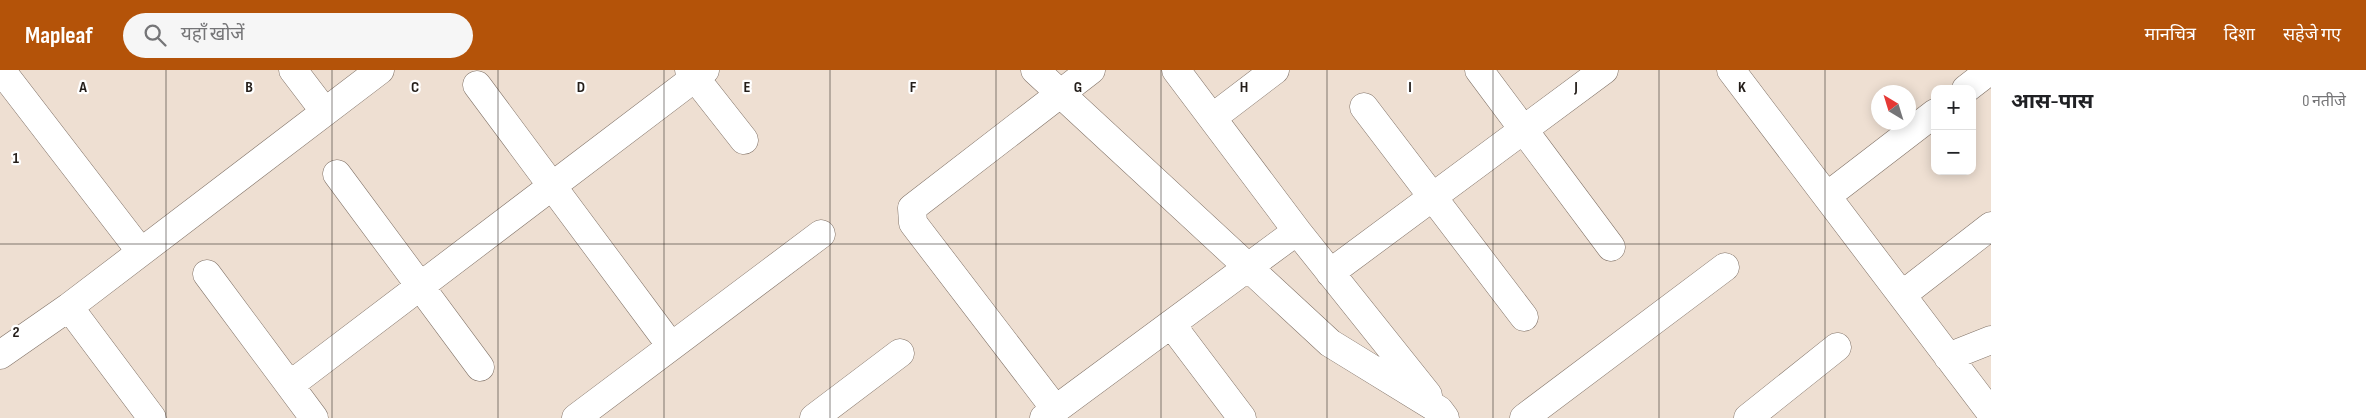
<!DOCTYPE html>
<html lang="hi">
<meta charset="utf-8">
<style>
body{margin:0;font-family:"Sofia Sans Condensed","Noto Sans Devanagari",sans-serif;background:#f6f6f6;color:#202124}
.controls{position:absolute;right:15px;top:15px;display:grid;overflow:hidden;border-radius:10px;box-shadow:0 2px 12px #0003}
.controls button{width:45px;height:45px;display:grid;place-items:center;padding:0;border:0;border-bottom:1px solid #e0e0e0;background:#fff;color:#202124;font:25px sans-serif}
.compass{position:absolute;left:1871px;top:15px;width:45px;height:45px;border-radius:50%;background:#fff;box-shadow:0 2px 12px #0003;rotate:322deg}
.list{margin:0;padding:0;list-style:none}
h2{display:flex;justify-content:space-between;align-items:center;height:65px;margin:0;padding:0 20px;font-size:21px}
h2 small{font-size:16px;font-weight:400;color:#757577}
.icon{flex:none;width:28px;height:28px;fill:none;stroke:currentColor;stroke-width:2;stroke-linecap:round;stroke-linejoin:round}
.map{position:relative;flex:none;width:1991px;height:348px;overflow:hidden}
header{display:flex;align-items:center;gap:30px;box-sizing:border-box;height:70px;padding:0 25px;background:#b45309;color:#fff}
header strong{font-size:24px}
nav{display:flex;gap:28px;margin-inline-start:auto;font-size:18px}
.search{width:350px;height:45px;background:#f6f6f6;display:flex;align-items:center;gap:12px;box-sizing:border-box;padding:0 18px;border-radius:28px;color:#757577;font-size:19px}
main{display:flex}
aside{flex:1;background:#fff}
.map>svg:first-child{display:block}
</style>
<header>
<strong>Mapleaf</strong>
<div class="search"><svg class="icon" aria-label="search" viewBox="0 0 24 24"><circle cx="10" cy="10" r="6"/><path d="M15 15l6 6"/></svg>यहाँ खोजें</div>
<nav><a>मानचित्र</a><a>दिशा</a><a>सहेजे गए</a></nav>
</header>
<main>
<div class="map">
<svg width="1991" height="348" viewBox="0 0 1991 348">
<rect width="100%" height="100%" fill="#eedfd2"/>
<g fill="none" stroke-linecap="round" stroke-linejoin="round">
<defs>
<path id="street" d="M 1,0 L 141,182
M 293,0 L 325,42
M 689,0 L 744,70
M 1035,0 L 1330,273 L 1439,340 L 1445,348
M 1176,0 L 1297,161 L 1428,325
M 1479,0 L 1611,177
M 1731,0 L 1991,343
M 477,15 L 671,276
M 1966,19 L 1988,2
M 1364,37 L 1524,247
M 1212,48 L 1275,0
M 337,104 L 480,297
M 1827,126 L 1935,43
M 1330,203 L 1604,0
M 207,204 L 314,348
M 1902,225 L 1991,156
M 69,237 L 152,348
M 1171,254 L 1242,348
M 0,285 L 69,237 L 380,0
M 1948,287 L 1991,270
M 290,315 L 705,0
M 1056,340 L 913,153 L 912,138 L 1091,0
M 576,348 L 821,164
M 814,348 L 900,283
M 1044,348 L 1297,161
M 1524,348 L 1725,197
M 1748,348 L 1837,277"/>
</defs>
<!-- street casing -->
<use href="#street" stroke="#807267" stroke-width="29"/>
<!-- street -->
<use href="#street" stroke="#fff" stroke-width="28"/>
</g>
<!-- grid -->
<path fill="none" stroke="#241e1a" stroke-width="1" stroke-opacity="0.55" d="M 166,0 L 166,348M 332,0 L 332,348M 498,0 L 498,348M 664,0 L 664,348M 830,0 L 830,348M 996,0 L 996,348M 1161,0 L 1161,348M 1327,0 L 1327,348M 1493,0 L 1493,348M 1659,0 L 1659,348M 1825,0 L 1825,348M 0,174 L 1991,174"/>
<g font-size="16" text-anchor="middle" font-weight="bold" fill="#241e1a" stroke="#fff" stroke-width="4.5" stroke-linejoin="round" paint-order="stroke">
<text x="83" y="22">A</text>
<text x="249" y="22">B</text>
<text x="415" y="22">C</text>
<text x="581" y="22">D</text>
<text x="747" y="22">E</text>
<text x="913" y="22">F</text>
<text x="1078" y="22">G</text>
<text x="1244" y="22">H</text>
<text x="1410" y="22">I</text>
<text x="1576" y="22">J</text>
<text x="1742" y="22">K</text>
<text x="16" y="93">1</text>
<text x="16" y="267">2</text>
</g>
</svg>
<div class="controls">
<button>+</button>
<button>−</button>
</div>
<svg class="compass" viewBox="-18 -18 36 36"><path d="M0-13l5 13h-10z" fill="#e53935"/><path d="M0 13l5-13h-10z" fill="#757577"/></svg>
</div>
<aside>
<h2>आस-पास<small>0 नतीजे</small></h2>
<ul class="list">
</ul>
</aside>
</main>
